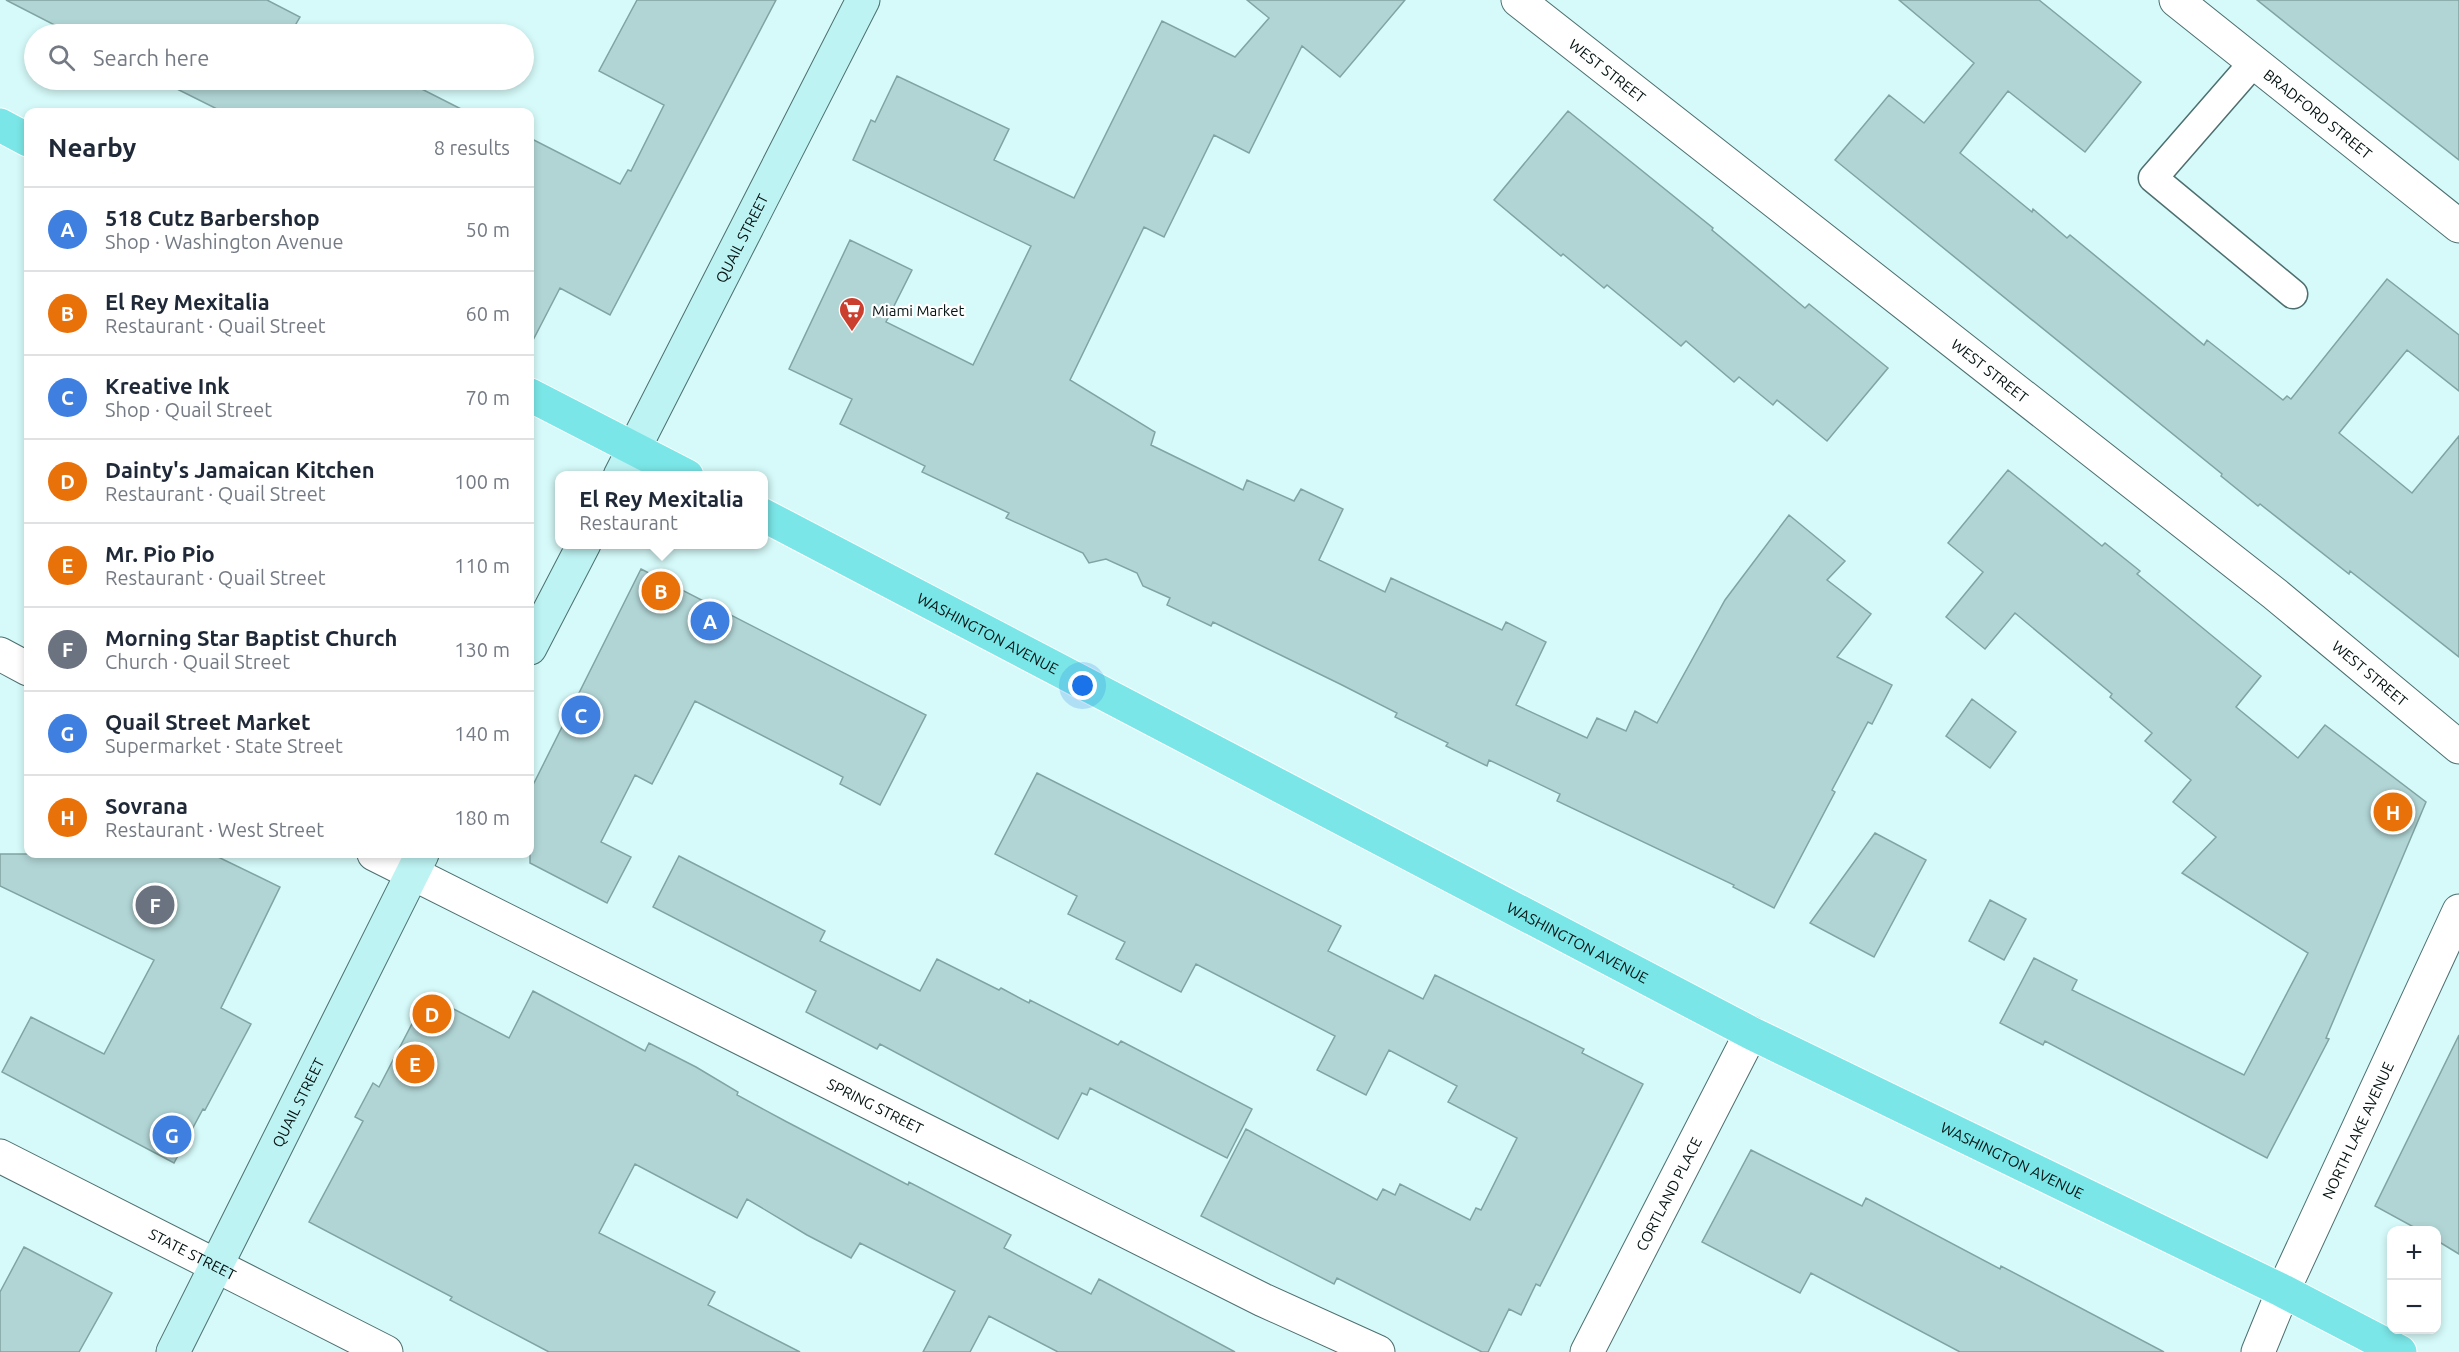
<!DOCTYPE html>
<meta charset="utf-8">
<style>
body{margin:0;font-family:Ubuntu,sans-serif;background:#f2f2f3;color:#1f2937}
.controls{position:absolute;right:18px;bottom:18px;display:grid;overflow:hidden;border-radius:12px;box-shadow:0 3px 9px #0003}
.controls button{width:54px;height:54px;display:grid;place-items:center;padding:0;border:0;border-bottom:2px solid #e0e1e3;background:#fff;color:#1f2937;font:30px sans-serif}
.you{position:absolute;left:1083px;top:686px;width:21px;height:21px;margin:-15px;border:4px solid #fff;border-radius:50%;background:#1a73e8;box-shadow:0 0 0 9px #1a73e833}
.badge{display:grid;place-items:center;width:39px;height:39px;border-radius:50%;background:#111827;color:#fff;font-size:20px;font-weight:700}
.pin{position:absolute;translate:-50% -50%;border:3px solid #fff;box-shadow:0 2px 6px #0006}
.popup{position:absolute;left:555px;top:471px;width:213px;height:78px;box-sizing:border-box;display:grid;place-content:center;border-radius:12px;background:#fff;filter:drop-shadow(0 2px 4px #0005);font-size:20px;white-space:nowrap;color:#747a83}
.popup b{font-size:22px;color:#1f2937}
.popup::after{content:'';position:absolute;left:50%;top:100%;margin-left:-12px;border:12px solid transparent;border-top-color:#fff}
.list{margin:0;padding:0;list-style:none}
h2{display:flex;justify-content:space-between;align-items:center;height:78px;margin:0;padding:0 24px;font-size:26px}
h2 small{font-size:20px;font-weight:400;color:#747a83}
.list li{display:grid;grid-template-columns:39px 1fr auto;gap:18px;align-items:center;box-sizing:border-box;height:84px;padding:0 24px;border-top:2px solid #e0e1e3}
.list b{display:block;font-size:22px;white-space:nowrap}
.list p{margin:0;font-size:20px;white-space:nowrap;color:#747a83}
.list em{font-size:20px;font-style:normal;color:#747a83}
.icon{flex:none;width:33px;height:33px;fill:none;stroke:currentColor;stroke-width:2;stroke-linecap:round;stroke-linejoin:round}
.map{position:relative;flex:none;width:2459px;height:1352px;overflow:hidden}
.search{position:absolute;background:#fff;box-shadow:0 3px 9px #0003;left:24px;top:24px;width:510px;height:66px;display:flex;align-items:center;gap:15px;box-sizing:border-box;padding:0 21px;border-radius:33px;color:#747a83;font-size:22px}
.panel{position:absolute;background:#fff;box-shadow:0 3px 9px #0003;left:24px;top:108px;width:510px;height:750px;border-radius:12px}
.map>svg:first-child{display:block}
</style>
<div class="map">
<svg width="2459" height="1352" viewBox="0 0 2459 1352">
<rect width="100%" height="100%" fill="#d5faf9"/>
<!-- building -->
<path fill="#b1d5d5" stroke="#81a4a3" stroke-width="1.5" d="M 6,0 L 267,0 L 300,17 L 296,24 L 317,34 L 72,34 Z
M 637,0 L 776,0 L 610,315 L 560,288 L 530,346 L 530,138 L 620,184 L 628,170 L 631,171 L 664,105 L 599,71 Z
M 1247,0 L 1405,0 L 1340,77 L 1302,46 L 1249,153 L 1214,135 L 1164,237 L 1144,227 L 1070,380 L 1155,432 L 1151,445 L 1243,490 L 1247,480 L 1294,501 L 1301,489 L 1343,509 L 1319,560 L 1385,592 L 1391,578 L 1502,630 L 1506,622 L 1546,642 L 1516,705 L 1587,738 L 1597,718 L 1626,731 L 1635,711 L 1657,723 L 1725,600 L 1789,515 L 1845,561 L 1827,580 L 1871,614 L 1837,657 L 1892,685 L 1872,724 L 1868,722 L 1832,790 L 1835,792 L 1774,908 L 1733,887 L 1734,885 L 1557,801 L 1560,794 L 1489,760 L 1487,766 L 1446,746 L 1448,743 L 1395,717 L 1397,713 L 1340,684 L 1213,622 L 1211,626 L 1167,605 L 1170,598 L 1143,586 L 1137,573 L 1106,559 L 1089,563 L 1083,553 L 1006,518 L 1009,513 L 922,472 L 925,466 L 840,424 L 852,399 L 789,369 L 850,240 L 912,270 L 886,322 L 973,365 L 1031,246 L 853,160 L 871,120 L 875,122 L 897,76 L 1009,129 L 994,160 L 1074,198 L 1162,21 L 1235,57 L 1269,18 Z
M 1899,0 L 2039,0 L 2141,82 L 2085,152 L 2008,91 L 1960,153 L 2032,212 L 2033,209 L 2067,238 L 2070,235 L 2204,345 L 2207,340 L 2283,400 L 2287,396 L 2291,399 L 2387,279 L 2459,335 L 2459,391 L 2407,350 L 2339,433 L 2412,493 L 2459,436 L 2459,657 L 2350,571 L 2349,574 L 2260,504 L 2258,506 L 2221,476 L 2222,474 L 1835,160 L 1889,95 L 1924,123 L 1974,63 Z
M 2257,0 L 2459,0 L 2459,160 L 2332,60 Z
M 159,80 L 404,80 L 467,112 L 223,112 Z
M 1568,111 L 1713,228 L 1712,230 L 1805,308 L 1809,304 L 1888,368 L 1827,441 L 1777,400 L 1773,405 L 1739,377 L 1734,382 L 1686,341 L 1681,346 L 1607,285 L 1604,288 L 1563,254 L 1561,256 L 1494,200 Z
M 2008,470 L 2102,546 L 2105,543 L 2140,571 L 2137,574 L 2261,676 L 2236,707 L 2298,758 L 2325,725 L 2426,802 L 2326,1038 L 2329,1039 L 2267,1158 L 2045,1041 L 2043,1045 L 2000,1023 L 2034,958 L 2077,980 L 2072,990 L 2244,1075 L 2308,953 L 2182,873 L 2216,837 L 2173,802 L 2191,780 L 2145,741 L 2152,733 L 2110,697 L 2112,694 L 2015,613 L 1985,649 L 1946,617 L 1983,572 L 1948,543 Z
M 641,569 L 926,715 L 880,805 L 840,784 L 843,777 L 695,701 L 652,784 L 635,775 L 601,842 L 631,857 L 607,903 L 530,863 L 530,791 Z
M 1972,699 L 2016,732 L 1990,768 L 1946,736 Z
M 1037,773 L 1341,926 L 1328,951 L 1423,999 L 1435,975 L 1584,1049 L 1582,1053 L 1643,1084 L 1540,1286 L 1536,1284 L 1521,1315 L 1509,1309 L 1488,1352 L 1482,1352 L 1337,1278 L 1334,1284 L 1201,1216 L 1246,1129 L 1377,1200 L 1383,1189 L 1395,1195 L 1400,1184 L 1470,1220 L 1476,1208 L 1481,1210 L 1517,1138 L 1448,1102 L 1457,1086 L 1389,1050 L 1366,1095 L 1317,1070 L 1335,1036 L 1196,964 L 1181,992 L 1116,959 L 1125,942 L 1068,914 L 1077,896 L 995,854 Z
M 1875,833 L 1926,860 L 1874,957 L 1810,923 Z
M 0,854 L 212,854 L 280,887 L 221,1008 L 251,1024 L 205,1110 L 203,1109 L 174,1163 L 2,1072 L 31,1017 L 104,1054 L 154,960 L 0,886 Z
M 679,856 L 825,931 L 820,941 L 920,991 L 937,959 L 999,990 L 1001,988 L 1029,1003 L 1030,1000 L 1118,1045 L 1121,1041 L 1252,1109 L 1227,1158 L 1090,1088 L 1087,1095 L 1082,1093 L 1058,1139 L 880,1044 L 877,1049 L 806,1012 L 816,991 L 653,907 Z
M 1990,900 L 2026,919 L 2004,960 L 1969,941 Z
M 533,991 L 645,1051 L 649,1043 L 696,1067 L 738,1092 L 737,1095 L 787,1122 L 908,1185 L 909,1182 L 1011,1235 L 1004,1248 L 1091,1294 L 1099,1279 L 1235,1352 L 1058,1352 L 989,1316 L 970,1352 L 923,1352 L 955,1291 L 860,1243 L 851,1258 L 807,1235 L 747,1199 L 737,1218 L 635,1164 L 599,1233 L 715,1292 L 708,1305 L 800,1352 L 549,1352 L 450,1300 L 452,1297 L 309,1222 L 363,1121 L 355,1117 L 373,1083 L 379,1087 L 427,995 L 509,1038 Z
M 2459,1035 L 2459,1254 L 2436,1240 L 2436,1230 L 2419,1230 L 2375,1206 Z
M 1751,1150 L 1862,1206 L 1866,1198 L 2000,1269 L 2001,1266 L 2164,1352 L 1960,1352 L 1811,1273 L 1800,1293 L 1702,1242 Z
M 24,1247 L 112,1293 L 79,1352 L 0,1352 L 0,1292 Z"/>
<g fill="none" stroke-linecap="round" stroke-linejoin="round">
<defs>
<path id="lane" d="M 2254,62 L 2153,178 L 2293,294"/>
<g id="street">
<path id="s1" d="M 1518,0 L 2275,594 L 2459,747"/>
<path id="s2" d="M 2176,0 L 2459,226"/>
<path d="M 0,654 L 28,669"/>
<path id="s3" d="M 374,854 L 1263,1300 L 1378,1352"/>
<path id="s4" d="M 0,1156 L 386,1352"/>
<path id="s5" d="M 1587,1352 L 1751,1033"/>
<path id="s6" d="M 2258,1352 L 2283,1291 L 2459,911"/>
</g>
<g id="secondary">
<path id="s7" d="M 620,476 L 863,0"/>
<path d="M 530,648 L 584,544"/>
<path id="s8" d="M 173,1352 L 422,854"/>
</g>
<g id="primary">
<path d="M 0,125 L 28,140"/>
<path d="M 530,395 L 687,476"/>
<path id="s9" d="M 763,515 L 1751,1033 L 2283,1291 L 2400,1352"/>
</g>
</defs>
<!-- lane casing -->
<use href="#lane" stroke="#4d6f6f" stroke-width="31"/>
<!-- street casing -->
<use href="#street" stroke="#4d6f6f" stroke-width="35"/>
<!-- secondary casing -->
<use href="#secondary" stroke="#4d6f6f" stroke-width="35"/>
<!-- primary casing -->
<use href="#primary" stroke="#fff" stroke-width="35"/>
<!-- lane -->
<use href="#lane" stroke="#fff" stroke-width="28"/>
<!-- street -->
<use href="#street" stroke="#fff" stroke-width="33"/>
<!-- secondary -->
<use href="#secondary" stroke="#bdf3f3" stroke-width="33"/>
<!-- primary -->
<use href="#primary" stroke="#7be6e7" stroke-width="33"/>
</g>
<!-- icons -->
<defs>
<symbol id="supermarket-pin" viewBox="-11 -11 22 30"><path d="M0 17L-7.5 6A9.5 9.5 0 1 1 7.5 6Z" fill="#cb3f2e" stroke="#fefefe"/><path d="M-6-5.5h2.5l.6 2H6L4.5 2H-2.5L-4.4-4H-6ZM-1.5 3.2a1.3 1.3 0 1 0 .1 0ZM3 3.2a1.3 1.3 0 1 0 .1 0Z" fill="#fff"/></symbol>
</defs>
<g fill-rule="evenodd">
<use href="#supermarket-pin" x="837" y="295" width="30" height="40"/>
</g>
<g text-anchor="middle" dominant-baseline="central" stroke-width="4.5" stroke-linejoin="round" paint-order="stroke">
<!-- street labels -->
<g font-size="15" fill="#051212" stroke="#fefefe">
<text stroke="none"><textPath href="#s1" startOffset="114">WEST STREET</textPath></text>
<text stroke="none"><textPath href="#s2" startOffset="182">BRADFORD STREET</textPath></text>
<text stroke="none"><textPath href="#s7" startOffset="267">QUAIL STREET</textPath></text>
<text stroke="none"><textPath href="#s1" startOffset="600">WEST STREET</textPath></text>
<text stroke="none"><textPath href="#s9" startOffset="254">WASHINGTON AVENUE</textPath></text>
<text stroke="none"><textPath href="#s1" startOffset="1086">WEST STREET</textPath></text>
<text stroke="none"><textPath href="#s9" startOffset="920">WASHINGTON AVENUE</textPath></text>
<text stroke="none"><textPath href="#s8" startOffset="279">QUAIL STREET</textPath></text>
<text stroke="none"><textPath href="#s3" startOffset="561">SPRING STREET</textPath></text>
<text stroke="none"><textPath href="#s6" startOffset="243">NORTH LAKE AVENUE</textPath></text>
<text stroke="none"><textPath href="#s9" startOffset="1406">WASHINGTON AVENUE</textPath></text>
<text stroke="none"><textPath href="#s5" startOffset="178">CORTLAND PLACE</textPath></text>
<text stroke="none"><textPath href="#s4" startOffset="216">STATE STREET</textPath></text>
</g>
<!-- poi labels -->
<g font-size="15" fill="#051212" stroke="#fefefe" text-anchor="start">
<text x="872" y="310">Miami Market</text>
</g>
</g>
</svg>
<div class="controls">
<button>+</button>
<button>−</button>
</div>
<div class="you"></div>
<div class="pin badge" style="left:710px;top:621px;background:#3f7fe0">A</div>
<div class="pin badge" style="left:661px;top:591px;background:#e8710a">B</div>
<div class="popup"><b>El Rey Mexitalia</b>Restaurant</div>
<div class="pin badge" style="left:581px;top:715px;background:#3f7fe0">C</div>
<div class="pin badge" style="left:432px;top:1014px;background:#e8710a">D</div>
<div class="pin badge" style="left:415px;top:1064px;background:#e8710a">E</div>
<div class="pin badge" style="left:155px;top:905px;background:#6b7280">F</div>
<div class="pin badge" style="left:172px;top:1135px;background:#3f7fe0">G</div>
<div class="pin badge" style="left:2393px;top:812px;background:#e8710a">H</div>
<div class="search"><svg class="icon" aria-label="search" viewBox="0 0 24 24"><circle cx="10" cy="10" r="6"/><path d="M15 15l6 6"/></svg>Search here</div>
<section class="panel">
<h2>Nearby<small>8 results</small></h2>
<ul class="list">
<li><span class="badge" style="background:#3f7fe0">A</span><div><b>518 Cutz Barbershop</b><p>Shop · Washington Avenue</p></div><em>50 m</em></li>
<li><span class="badge" style="background:#e8710a">B</span><div><b>El Rey Mexitalia</b><p>Restaurant · Quail Street</p></div><em>60 m</em></li>
<li><span class="badge" style="background:#3f7fe0">C</span><div><b>Kreative Ink</b><p>Shop · Quail Street</p></div><em>70 m</em></li>
<li><span class="badge" style="background:#e8710a">D</span><div><b>Dainty's Jamaican Kitchen</b><p>Restaurant · Quail Street</p></div><em>100 m</em></li>
<li><span class="badge" style="background:#e8710a">E</span><div><b>Mr. Pio Pio</b><p>Restaurant · Quail Street</p></div><em>110 m</em></li>
<li><span class="badge" style="background:#6b7280">F</span><div><b>Morning Star Baptist Church</b><p>Church · Quail Street</p></div><em>130 m</em></li>
<li><span class="badge" style="background:#3f7fe0">G</span><div><b>Quail Street Market</b><p>Supermarket · State Street</p></div><em>140 m</em></li>
<li><span class="badge" style="background:#e8710a">H</span><div><b>Sovrana</b><p>Restaurant · West Street</p></div><em>180 m</em></li>
</ul>
</section>
</div>
